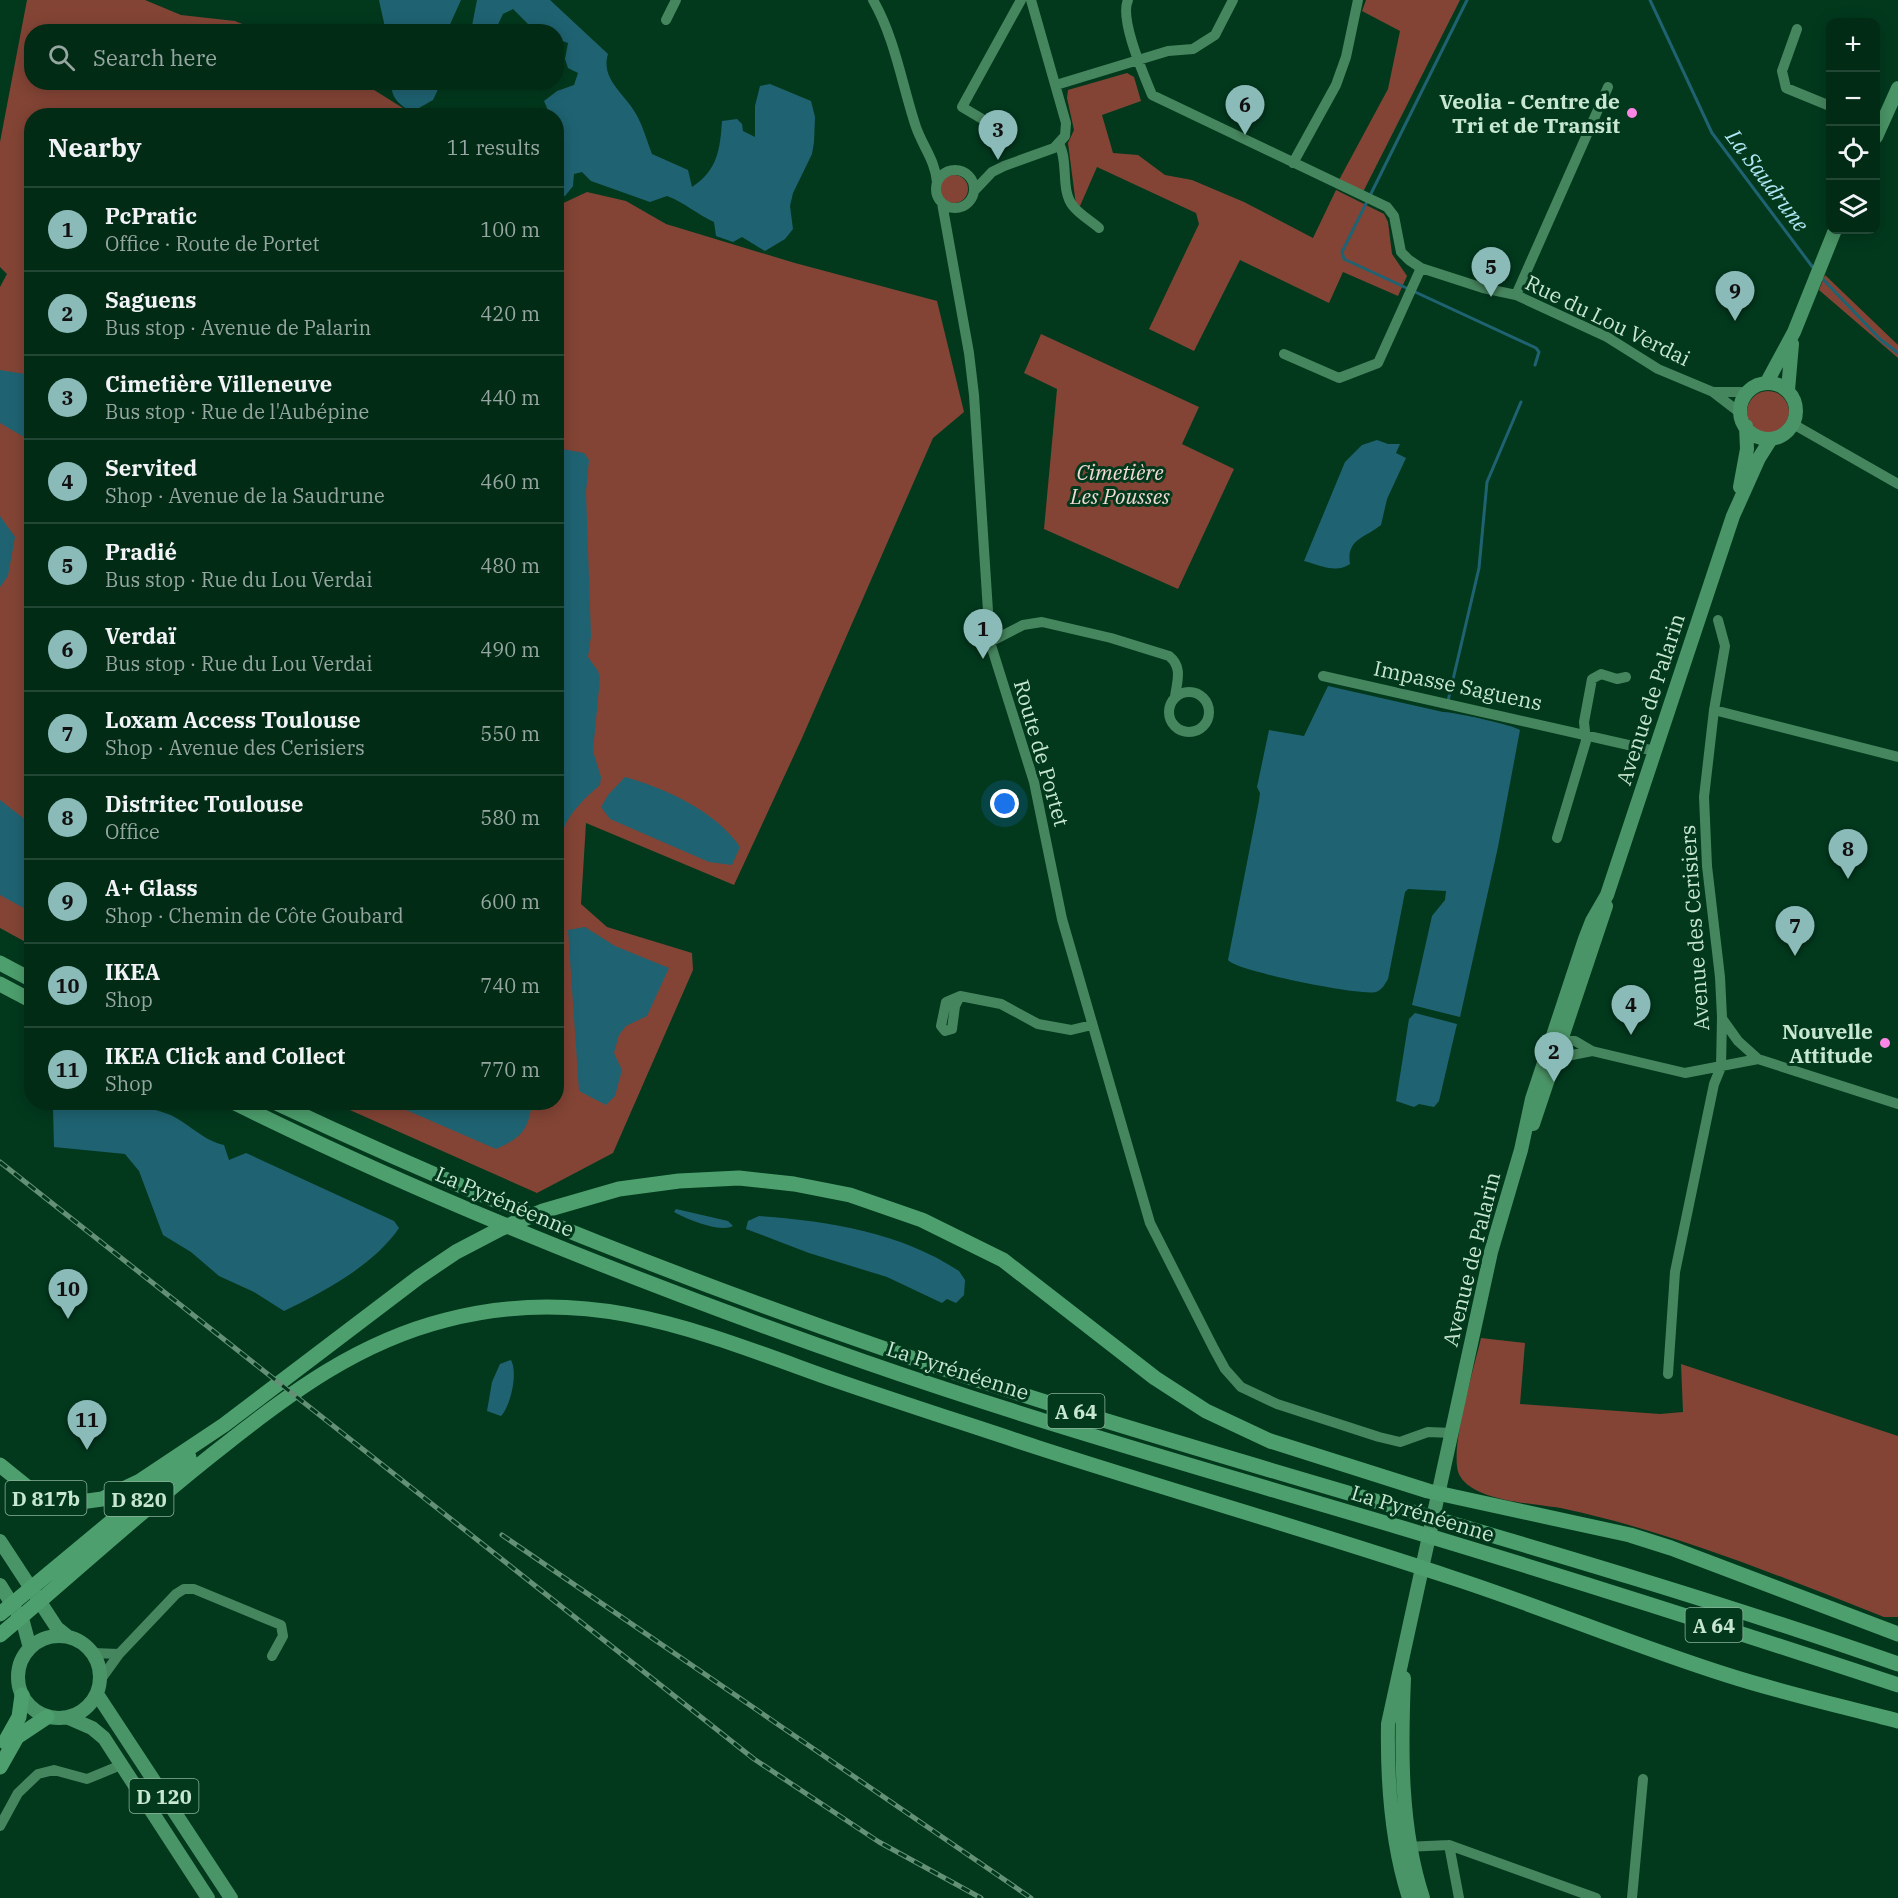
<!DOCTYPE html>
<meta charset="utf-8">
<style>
body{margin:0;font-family:"IBM Plex Serif",serif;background:#0c331f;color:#f1f3f6}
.controls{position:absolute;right:18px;top:18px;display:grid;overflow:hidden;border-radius:12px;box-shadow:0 3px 15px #0003}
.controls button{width:54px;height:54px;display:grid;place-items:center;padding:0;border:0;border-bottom:2px solid #234735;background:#022b16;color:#f1f3f6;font:30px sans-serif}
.you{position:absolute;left:1005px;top:804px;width:21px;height:21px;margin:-15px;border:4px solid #fff;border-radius:50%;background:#1a73e8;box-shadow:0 0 0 9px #1a73e833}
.badge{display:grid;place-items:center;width:39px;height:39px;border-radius:50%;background:#8bbbb9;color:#111;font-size:20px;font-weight:700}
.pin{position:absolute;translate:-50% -50px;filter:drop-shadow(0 2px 3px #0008)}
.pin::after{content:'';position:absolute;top:32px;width:21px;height:18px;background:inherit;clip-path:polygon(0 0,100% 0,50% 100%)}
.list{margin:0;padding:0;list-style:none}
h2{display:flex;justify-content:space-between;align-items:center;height:78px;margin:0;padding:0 24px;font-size:26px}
h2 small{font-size:20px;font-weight:400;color:#96a7a1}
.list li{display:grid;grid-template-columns:39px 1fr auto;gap:18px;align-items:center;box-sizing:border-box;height:84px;padding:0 24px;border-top:2px solid #234735}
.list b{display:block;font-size:22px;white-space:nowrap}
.list p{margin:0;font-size:20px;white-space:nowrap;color:#96a7a1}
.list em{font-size:20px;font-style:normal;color:#96a7a1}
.icon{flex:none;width:33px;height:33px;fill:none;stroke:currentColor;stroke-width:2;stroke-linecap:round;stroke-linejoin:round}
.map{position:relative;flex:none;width:1898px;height:1898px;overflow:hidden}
.search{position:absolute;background:#022b16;box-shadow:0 3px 15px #0003;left:24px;top:24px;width:540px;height:66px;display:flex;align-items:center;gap:15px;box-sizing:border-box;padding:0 21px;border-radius:24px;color:#96a7a1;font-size:22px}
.panel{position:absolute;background:#022b16;box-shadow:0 3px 15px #0003;left:24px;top:108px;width:540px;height:1002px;border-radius:24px}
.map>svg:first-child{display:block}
</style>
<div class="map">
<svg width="1898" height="1898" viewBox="0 0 1898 1898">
<rect width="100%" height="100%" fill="#02391d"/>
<!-- green -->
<path fill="#834435" d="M 27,0 L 145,0 L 181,15 L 235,21 L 259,31 L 32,32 L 32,82 L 363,83 L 414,115 L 32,116 L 31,945 L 0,928 L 0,287 L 7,274 L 0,267 L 0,142 Z
M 1366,0 L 1460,0 L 1363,192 L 1339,180 L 1388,89 L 1400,31 L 1362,11 Z
M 1127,73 L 1134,77 L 1141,101 L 1102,115 L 1113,153 L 1138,155 L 1165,175 L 1192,180 L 1244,202 L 1313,238 L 1336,190 L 1384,214 L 1388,222 L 1392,254 L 1407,276 L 1398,296 L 1343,272 L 1329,303 L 1240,260 L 1194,351 L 1149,329 L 1199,224 L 1196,213 L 1097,167 L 1080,206 L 1076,205 L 1068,143 L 1074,130 L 1067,98 L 1068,90 Z
M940 189a14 14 0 1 1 28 0a14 14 0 1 1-28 0Z
M 587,192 L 626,201 L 666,224 L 795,263 L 937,301 L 964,412 L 933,438 L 802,738 L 734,885 L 586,823 L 581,904 L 607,927 L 692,953 L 693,970 L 613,1153 L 537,1193 L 334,1103 L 556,1102 L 557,206 Z
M 1825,275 L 1898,345 L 1898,358 L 1819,290 Z
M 1041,334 L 1199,407 L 1182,444 L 1234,469 L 1178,589 L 1044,529 L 1057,389 L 1024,373 Z
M1747 412a21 21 0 1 1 42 0a21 21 0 1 1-42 0Z
M 1481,1338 L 1525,1343 L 1520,1404 L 1660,1414 L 1683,1412 L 1681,1364 L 1898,1436 L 1898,1617 L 1884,1617 C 1779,1576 1676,1533 1565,1509 C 1537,1503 1476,1503 1460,1476 C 1447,1455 1475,1365 1481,1338 Z"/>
<!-- water -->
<path fill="#1f6372" d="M 379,0 L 461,0 L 447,31 L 386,32 Z
M 477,0 L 550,0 L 608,54 C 600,79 625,94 636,114 C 643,126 647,141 652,154 L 688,170 L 692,187 C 718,170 720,149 722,121 L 737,119 L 742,124 L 743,131 L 755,137 L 755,106 L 760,86 L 770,84 L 811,101 L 815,117 L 814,142 L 812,154 L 793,193 L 790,206 L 793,229 L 785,239 L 765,251 L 742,237 L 733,242 L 716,236 L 714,222 C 696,214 686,203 667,196 L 650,202 L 591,181 L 582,172 L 574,174 L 573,186 L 565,196 L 557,197 L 556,116 L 550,115 L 544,101 L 557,91 L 574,85 L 578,73 L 568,68 L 565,59 L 568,43 L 557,39 L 556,32 L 533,29 L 513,9 L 503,14 L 495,31 L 471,31 Z
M 392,83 L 392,82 L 441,83 L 433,100 L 412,112 C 400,105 390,98 392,83 Z
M 0,370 L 31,375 L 31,441 L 0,423 Z
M 1377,440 L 1388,444 L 1400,444 L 1396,453 L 1406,458 L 1387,499 L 1381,525 C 1365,538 1346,539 1350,564 C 1336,574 1319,565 1304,561 L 1345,462 L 1362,445 Z
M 557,448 L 584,453 L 589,460 L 586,492 L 591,636 L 588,657 L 598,671 L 600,678 L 593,751 L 601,777 L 600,785 C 587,796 554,826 564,845 L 564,899 L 557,914 Z
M 0,516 L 15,537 L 8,576 L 0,587 Z
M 1328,686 L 1443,712 C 1449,711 1514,725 1520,730 L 1498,847 L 1460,1017 L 1412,1005 L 1432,916 L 1445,900 L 1446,891 L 1408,889 L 1405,892 L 1388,979 C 1385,984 1382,990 1376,992 C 1360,996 1236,971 1228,960 L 1259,801 L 1260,793 L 1257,787 L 1269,730 L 1304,736 Z
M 625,777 C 665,788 717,812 740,847 L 732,865 L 709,862 L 610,819 L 601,807 L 608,795 Z
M 0,800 L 31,824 L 31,912 L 0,895 Z
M 585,927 L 615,946 L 669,968 L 647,1016 L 626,1026 L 619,1035 L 614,1053 L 622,1070 L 615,1096 L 606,1105 L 579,1091 L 568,930 Z
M 1415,1013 L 1457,1024 L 1439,1101 L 1434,1107 L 1419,1104 L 1414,1107 L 1396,1101 L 1409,1019 Z
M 67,1103 C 102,1102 135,1102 168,1114 C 188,1122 203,1141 224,1145 L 229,1160 L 246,1153 L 394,1221 L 399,1228 C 374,1265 324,1292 284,1311 L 254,1292 L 219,1276 L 191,1252 L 163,1235 L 139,1171 L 125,1154 L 54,1147 L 53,1108 Z
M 390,1103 L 532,1102 L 532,1103 C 528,1131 522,1137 496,1149 Z
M 676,1209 L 728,1221 L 733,1226 C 720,1233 686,1219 674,1212 Z
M 759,1216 C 828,1221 900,1232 959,1271 L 965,1280 L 964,1295 L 956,1303 L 947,1299 L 942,1303 L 887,1277 L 809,1253 L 746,1229 L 748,1221 Z
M 511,1360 C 518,1373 511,1405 501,1416 L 487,1411 L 492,1382 L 500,1364 Z"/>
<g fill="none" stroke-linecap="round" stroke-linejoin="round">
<!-- stream -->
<path stroke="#1f6372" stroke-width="3" d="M 1467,0 L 1342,252 L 1344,259 L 1536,348 L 1539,352 L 1535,365
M 1650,0 L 1712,133 L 1814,269
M 1820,276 L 1880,339 L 1898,353
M 1448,701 L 1479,568 L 1487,482 L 1521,402"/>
<!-- minor -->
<path stroke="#46865e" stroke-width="10" d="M 873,0 C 895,38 902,85 916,127 C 923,147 935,160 937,182
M 1128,0 C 1119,19 1144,75 1152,95 L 1387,207 L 1394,216 L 1401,252 L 1409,260 L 1421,268 L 1483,288 L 1516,295 L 1607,337 L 1658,369 L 1713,392 L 1739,412
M 666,20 L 676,0
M 1797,29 L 1782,71 L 1786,88 L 1830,106
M 1056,85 L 1168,51 L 1193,49 L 1215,35 L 1233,0
M 989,123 L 962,107 L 1021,0
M 1059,144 C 1069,162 1060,190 1073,206 C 1079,214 1091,221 1099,228
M 1293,163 L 1336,85 L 1346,57 L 1358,0
M936 189a19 19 0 1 1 38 0a19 19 0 1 1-38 0Z
M 974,191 L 992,172 L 1004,166 L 1054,148 L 1065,136 L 1066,123 L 1031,0
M 942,203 L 969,353 L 974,395 L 990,642 L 1034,782 L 1062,919 L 1150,1223 L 1214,1349 L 1225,1369 L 1241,1387 L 1277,1404 L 1379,1437 L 1400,1442 L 1428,1432 L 1452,1433
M 1516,295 L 1608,87
M 1284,354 L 1339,378 L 1378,363 L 1421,268
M 1713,392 L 1748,392
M 1793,424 L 1898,484
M 990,642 L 1023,625 L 1042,622 L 1111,638 L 1169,656 C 1183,667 1177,681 1175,697
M 1323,676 L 1655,751
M1169 712a20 20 0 1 1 40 0a20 20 0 1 1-40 0Z
M 1714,710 L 1898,757
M 1557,838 L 1586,741 L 1584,722 L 1592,679 L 1601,674 L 1617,679 L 1626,677
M 960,996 L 955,1006 L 952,1029 L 945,1031 L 941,1026 L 946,1002 L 960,996 L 1001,1004 L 1038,1024 L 1071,1030 L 1092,1025
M 1723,1020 L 1738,1041 L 1758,1059
M 1554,1041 L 1575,1041 L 1592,1051 L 1685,1073 L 1758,1059 L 1898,1104
M 1557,1058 L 1592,1051
M 1668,1374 L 1675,1272 L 1714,1084 L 1721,1067 L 1722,1017 L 1720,977 L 1707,866 L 1704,797 L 1714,710 L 1725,646 L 1718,620
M 93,1653 L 119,1654
M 101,1679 L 119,1654 L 176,1594 L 184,1589 L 194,1589 L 281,1625 L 283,1636 L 272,1656
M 0,1826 L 18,1793 L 38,1774 L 54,1770 L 87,1779 L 121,1765
M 1449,1845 L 1459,1898
M 1405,1847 L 1449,1845 L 1596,1898
M 1632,1898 L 1643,1779"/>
<!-- major -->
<path stroke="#4a9567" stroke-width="14" d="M 1876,137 L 1898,88
M 1767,382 L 1794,332 L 1835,230
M1740 411a28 28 0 1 1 56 0a28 28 0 1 1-56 0Z
M 1788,390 L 1792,344
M 1740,487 L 1747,449 L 1746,426
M 1533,1124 L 1606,906
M 0,1541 L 57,1628 L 67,1636
M 0,1585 L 23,1622 L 30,1648
M18 1677a41 41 0 1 1 82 0a41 41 0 1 1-82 0Z
M 1404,1678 C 1401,1750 1400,1828 1423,1898
M 97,1694 L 231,1898
M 69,1718 L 92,1728 L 104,1738 L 208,1898
M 1409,1898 C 1391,1842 1387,1783 1388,1724 L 1491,1252 L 1521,1150 L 1532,1099 L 1585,939 L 1592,921 L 1607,895 L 1733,516 L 1759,458 L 1771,439"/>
<!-- highway -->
<path stroke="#4d9f6d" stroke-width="15" d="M 0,963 L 32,980
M 0,984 L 32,1001
M 233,1102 C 437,1203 650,1287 865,1362 C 1040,1423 1220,1474 1399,1527 C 1566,1577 1732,1630 1898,1685
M 274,1102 C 527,1221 788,1321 1055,1405 C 1336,1493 1621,1567 1898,1664
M 0,1465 L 37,1495 L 73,1503 L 102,1499 L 140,1481 L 224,1425 L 419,1277 L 456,1252 L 500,1229 L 543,1211 L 619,1189 L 679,1181 L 739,1178 L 794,1184 L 850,1195 L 922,1220 L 1003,1260 L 1155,1378 L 1206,1411 L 1270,1441 L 1428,1491 L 1630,1535 L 1671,1548 L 1898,1634
M 0,1614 L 189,1457
M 0,1635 C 74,1573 145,1507 222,1447 C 291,1392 359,1342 446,1320 C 588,1283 698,1331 829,1378 C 898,1402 967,1424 1036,1447 C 1175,1492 1315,1532 1453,1578 C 1545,1608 1635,1646 1727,1675 C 1783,1693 1841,1706 1898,1721
M 5,1742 L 19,1717 L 22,1695
M 0,1767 L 17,1737 L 47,1717"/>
<defs>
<path id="rail" d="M 0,1162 L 754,1759 L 879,1842 L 981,1898
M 502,1535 L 1031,1898"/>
</defs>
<!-- rail casing -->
<use href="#rail" stroke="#649076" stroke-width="5"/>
<!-- rail -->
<use href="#rail" stroke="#02391d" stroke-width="3" stroke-dasharray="9" stroke-linecap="butt"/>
</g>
<!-- markers -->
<g fill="#fb86e5" stroke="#02391d" stroke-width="2">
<circle cx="1632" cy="113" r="6"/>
<circle cx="1885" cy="1043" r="6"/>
</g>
<g text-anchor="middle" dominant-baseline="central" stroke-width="6" stroke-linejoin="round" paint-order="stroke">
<!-- shield labels -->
<g fill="#02391d" stroke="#8cb39a" stroke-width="1.5">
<rect x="1047.5" y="1394" width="57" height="34" rx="4.5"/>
<rect x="5.5" y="1481" width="81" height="34" rx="4.5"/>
<rect x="104.5" y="1482" width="69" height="34" rx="4.5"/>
<rect x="1685.5" y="1608" width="57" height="34" rx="4.5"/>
<rect x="129.5" y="1779" width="69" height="34" rx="4.5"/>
</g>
<g font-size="20" font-weight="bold" fill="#c7e7d0">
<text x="1076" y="1411">A 64</text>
<text x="46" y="1498">D 817b</text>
<text x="139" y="1499">D 820</text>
<text x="1714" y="1625">A 64</text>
<text x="164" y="1796">D 120</text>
</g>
<!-- poi labels -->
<g font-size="21" font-weight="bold" fill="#c7e7d0" stroke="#02391d" text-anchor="end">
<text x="1620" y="101">Veolia - Centre de<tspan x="1620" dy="24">Tri et de Transit</tspan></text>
<text x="1873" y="1031">Nouvelle<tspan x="1873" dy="24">Attitude</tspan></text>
</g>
<!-- street labels -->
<g font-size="21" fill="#c7e7d0" stroke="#02391d">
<text transform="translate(1608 320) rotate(26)">Rue du Lou Verdai</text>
<text transform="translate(1458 685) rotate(12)">Impasse Saguens</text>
<text transform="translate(1650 699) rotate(-72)">Avenue de Palarin</text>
<text transform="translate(1042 753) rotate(74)">Route de Portet</text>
<text transform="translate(1694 928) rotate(-94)">Avenue des Cerisiers</text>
<text transform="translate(505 1201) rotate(23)">La Pyrénéenne</text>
<text transform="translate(1471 1259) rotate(-76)">Avenue de Palarin</text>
<text transform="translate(958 1370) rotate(18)">La Pyrénéenne</text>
<text transform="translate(1423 1513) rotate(17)">La Pyrénéenne</text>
</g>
<!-- park labels -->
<g font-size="21" font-style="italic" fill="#f3dad4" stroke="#02391d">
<text x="1120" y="472">Cimetière<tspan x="1120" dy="24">Les Pousses</tspan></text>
</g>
<!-- water labels -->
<g font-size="22" font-style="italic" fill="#b1e8f6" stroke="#02391d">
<text transform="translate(1768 180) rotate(53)">La Saudrune</text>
</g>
</g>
</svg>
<div class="controls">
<button>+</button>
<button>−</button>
<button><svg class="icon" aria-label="locate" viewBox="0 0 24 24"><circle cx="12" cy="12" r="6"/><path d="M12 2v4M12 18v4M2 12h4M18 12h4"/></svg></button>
<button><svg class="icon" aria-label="layers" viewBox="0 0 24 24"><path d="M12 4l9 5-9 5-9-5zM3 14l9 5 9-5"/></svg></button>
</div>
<div class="you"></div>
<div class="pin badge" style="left:983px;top:659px">1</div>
<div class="pin badge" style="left:1554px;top:1082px">2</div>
<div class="pin badge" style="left:998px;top:160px">3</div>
<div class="pin badge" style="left:1631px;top:1035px">4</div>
<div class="pin badge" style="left:1491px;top:297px">5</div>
<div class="pin badge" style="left:1245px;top:135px">6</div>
<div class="pin badge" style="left:1795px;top:956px">7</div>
<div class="pin badge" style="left:1848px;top:879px">8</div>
<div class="pin badge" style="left:1735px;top:321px">9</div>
<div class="pin badge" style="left:68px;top:1319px">10</div>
<div class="pin badge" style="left:87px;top:1450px">11</div>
<div class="search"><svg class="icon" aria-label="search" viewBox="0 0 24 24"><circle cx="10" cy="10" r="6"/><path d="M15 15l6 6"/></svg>Search here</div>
<section class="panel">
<h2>Nearby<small>11 results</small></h2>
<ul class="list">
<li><span class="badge">1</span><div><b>PcPratic</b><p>Office · Route de Portet</p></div><em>100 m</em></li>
<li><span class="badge">2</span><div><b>Saguens</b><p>Bus stop · Avenue de Palarin</p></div><em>420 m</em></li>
<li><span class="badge">3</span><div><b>Cimetière Villeneuve</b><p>Bus stop · Rue de l'Aubépine</p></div><em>440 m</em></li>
<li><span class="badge">4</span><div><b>Servited</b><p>Shop · Avenue de la Saudrune</p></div><em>460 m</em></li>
<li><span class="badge">5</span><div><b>Pradié</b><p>Bus stop · Rue du Lou Verdai</p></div><em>480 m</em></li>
<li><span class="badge">6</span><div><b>Verdaï</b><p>Bus stop · Rue du Lou Verdai</p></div><em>490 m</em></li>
<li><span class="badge">7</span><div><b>Loxam Access Toulouse</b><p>Shop · Avenue des Cerisiers</p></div><em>550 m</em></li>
<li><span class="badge">8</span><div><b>Distritec Toulouse</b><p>Office</p></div><em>580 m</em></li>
<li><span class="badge">9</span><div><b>A+ Glass</b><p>Shop · Chemin de Côte Goubard</p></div><em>600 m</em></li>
<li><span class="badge">10</span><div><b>IKEA</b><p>Shop</p></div><em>740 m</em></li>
<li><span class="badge">11</span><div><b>IKEA Click and Collect</b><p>Shop</p></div><em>770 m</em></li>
</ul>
</section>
</div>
